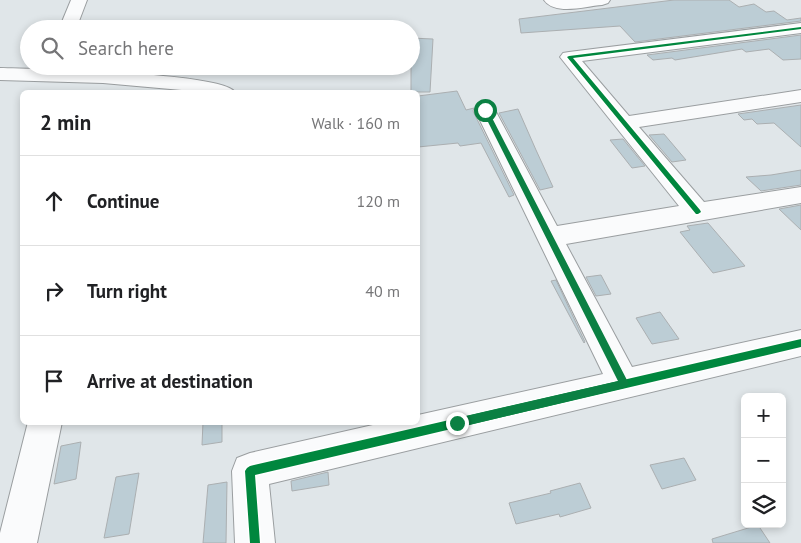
<!DOCTYPE html>
<meta charset="utf-8">
<style>
body{margin:0;font-family:"PT Sans",sans-serif;background:#f2f2f2;color:#202124}
.controls{position:absolute;right:15px;bottom:15px;display:grid;overflow:hidden;border-radius:8px;box-shadow:0 2px 8px #0003}
.controls button{width:45px;height:45px;display:grid;place-items:center;padding:0;border:0;border-bottom:1px solid #e0e0e0;background:#fff;color:#202124;font:25px sans-serif}
.stop{position:absolute;width:15px;height:15px;margin:-11px;border:4px solid #0b8043;border-radius:50%;background:#fff}
.stop.end{background:#0b8043;border-color:#fff;box-shadow:0 1px 5px #0008}
.list{margin:0;padding:0;list-style:none}
h2{display:flex;justify-content:space-between;align-items:center;height:65px;margin:0;padding:0 20px;font-size:21px}
h2 small{font-size:16px;font-weight:400;color:#757577}
.list li{display:grid;grid-template-columns:32px 1fr auto;gap:15px;align-items:center;box-sizing:border-box;height:90px;padding:0 20px;border-top:1px solid #e0e0e0}
.list b{display:block;font-size:19px;white-space:nowrap}
.list em{font-size:16px;font-style:normal;color:#757577}
.icon{flex:none;width:28px;height:28px;fill:none;stroke:currentColor;stroke-width:2;stroke-linecap:round;stroke-linejoin:round}
.map{position:relative;flex:none;width:801px;height:543px;overflow:hidden}
.search{position:absolute;background:#fff;box-shadow:0 2px 8px #0003;left:20px;top:20px;width:400px;height:55px;display:flex;align-items:center;gap:12px;box-sizing:border-box;padding:0 18px;border-radius:28px;color:#757577;font-size:19px}
.panel{position:absolute;background:#fff;box-shadow:0 2px 8px #0003;left:20px;top:90px;width:400px;height:335px;border-radius:8px}
.map>svg:first-child{display:block}
</style>
<div class="map">
<svg width="801" height="543" viewBox="0 0 801 543">
<rect width="100%" height="100%" fill="#e0e6e9"/>
<!-- building -->
<path fill="#bccdd5" stroke="#abafb1" d="M 674,0 L 729,0 L 739,7 L 754,4 L 766,12 L 774,11 L 787,20 L 801,18 L 801,21 L 635,42 L 620,26 L 521,33 L 519,19 Z
M 801,35 L 801,59 L 783,60 L 769,49 L 746,52 L 742,49 L 675,60 L 672,58 L 653,60 L 647,55 Z
M 411,38 L 433,39 L 430,92 L 411,92 Z
M 457,91 L 466,110 L 474,108 L 473,111 L 514,195 L 509,197 L 481,143 L 460,146 L 458,143 L 418,147 L 418,96 Z
M 801,105 L 801,147 L 774,123 L 757,124 L 752,119 L 744,120 L 738,114 Z
M 518,109 L 536,150 L 553,187 L 540,190 L 499,113 Z
M 664,134 L 686,160 L 672,162 L 649,135 Z
M 623,139 L 645,166 L 632,168 L 610,140 Z
M 801,170 L 801,185 L 761,191 L 746,177 L 771,175 Z
M 801,205 L 801,230 L 779,209 Z
M 708,223 L 745,266 L 713,273 L 680,232 L 690,230 L 687,226 Z
M 601,275 L 611,294 L 596,296 L 586,277 Z
M 556,280 L 585,342 L 584,343 L 551,281 Z
M 660,312 L 679,339 L 652,344 L 636,318 Z
M 203,422 L 222,422 L 222,442 L 202,445 Z
M 81,442 L 76,479 L 54,484 L 61,446 Z
M 684,458 L 696,480 L 662,489 L 650,465 Z
M 328,472 L 329,485 L 292,491 L 291,481 Z
M 139,473 L 129,534 L 104,538 L 116,477 Z
M 227,482 L 226,543 L 203,543 L 208,485 Z
M 580,483 L 591,508 L 560,517 L 559,514 L 516,524 L 509,503 L 551,493 L 550,491 Z
M 758,525 L 770,543 L 713,543 L 712,539 Z"/>
<g fill="none" stroke-linecap="round" stroke-linejoin="round">
<defs>
<path id="minor" d="M 71,0 L 87,0 L 76,29 L 59,29 Z
M 544,0 L 610,0 L 608,3 L 602,5 C 586,6 555,16 544,0 Z
M 801,23 L 801,33 L 582,61 L 629,116 L 801,90 L 801,102 L 639,127 L 704,202 L 801,187 L 801,203 L 566,244 L 632,367 L 801,330 L 801,356 L 269,484 L 275,543 L 235,543 L 232,471 L 237,458 L 250,453 L 386,422 L 418,422 L 418,415 L 603,374 L 475,110 L 478,106 L 485,104 L 492,106 L 495,110 L 557,226 L 679,206 L 560,57 L 563,53 L 569,52 Z
M 0,68 C 33,69 221,72 235,92 L 204,92 L 103,83 L 0,80 Z
M 28,422 L 62,422 L 37,543 L 0,543 L 0,533 Z"/>
</defs>
<!-- minor casing -->
<use href="#minor" stroke="#9a9ea0" stroke-width="2"/>
<!-- minor -->
<use href="#minor" fill="#fafbfc" fill-rule="evenodd"/>
<defs>
<path id="cycleway" d="M 801,27 L 801,29 L 573,58 L 700,210 L 701,212 L 698,214 L 696,214 L 567,57 L 569,56 Z
M 801,339 L 801,347 L 255,475 L 260,543 L 250,543 L 245,471 L 247,468 L 250,466 Z"/>
</defs>
<!-- cycleway casing -->
<use href="#cycleway" stroke="#fff" stroke-width="3"/>
<!-- cycleway -->
<use href="#cycleway" fill="#00873e" fill-rule="evenodd"/>
</g>
<!-- route -->
<path fill="#0b8043" d="M 485,108 L 488,110 L 629,384 L 624,388 L 457,428 L 452,423 L 457,418 L 618,381 L 482,110 Z"/>
</svg>
<div class="controls">
<button>+</button>
<button>−</button>
<button><svg class="icon" aria-label="layers" viewBox="0 0 24 24"><path d="M12 4l9 5-9 5-9-5zM3 14l9 5 9-5"/></svg></button>
</div>
<div class="stop" style="left:485px;top:110px"></div>
<div class="stop end" style="left:457px;top:423px"></div>
<div class="search"><svg class="icon" aria-label="search" viewBox="0 0 24 24"><circle cx="10" cy="10" r="6"/><path d="M15 15l6 6"/></svg>Search here</div>
<section class="panel">
<h2>2 min<small>Walk · 160 m</small></h2>
<ul class="list">
<li><svg class="icon" aria-label="ahead" viewBox="0 0 24 24"><path d="M12 20V5M6 11l6-6 6 6"/></svg><div><b>Continue</b></div><em>120 m</em></li>
<li><svg class="icon" aria-label="right" viewBox="0 0 24 24"><path d="M7 20v-9h11M14 6l5 5-5 5"/></svg><div><b>Turn right</b></div><em>40 m</em></li>
<li><svg class="icon" aria-label="arrive" viewBox="0 0 24 24"><path d="M6 21V4h12l-3 4 3 4H6"/></svg><div><b>Arrive at destination</b></div></li>
</ul>
</section>
</div>
